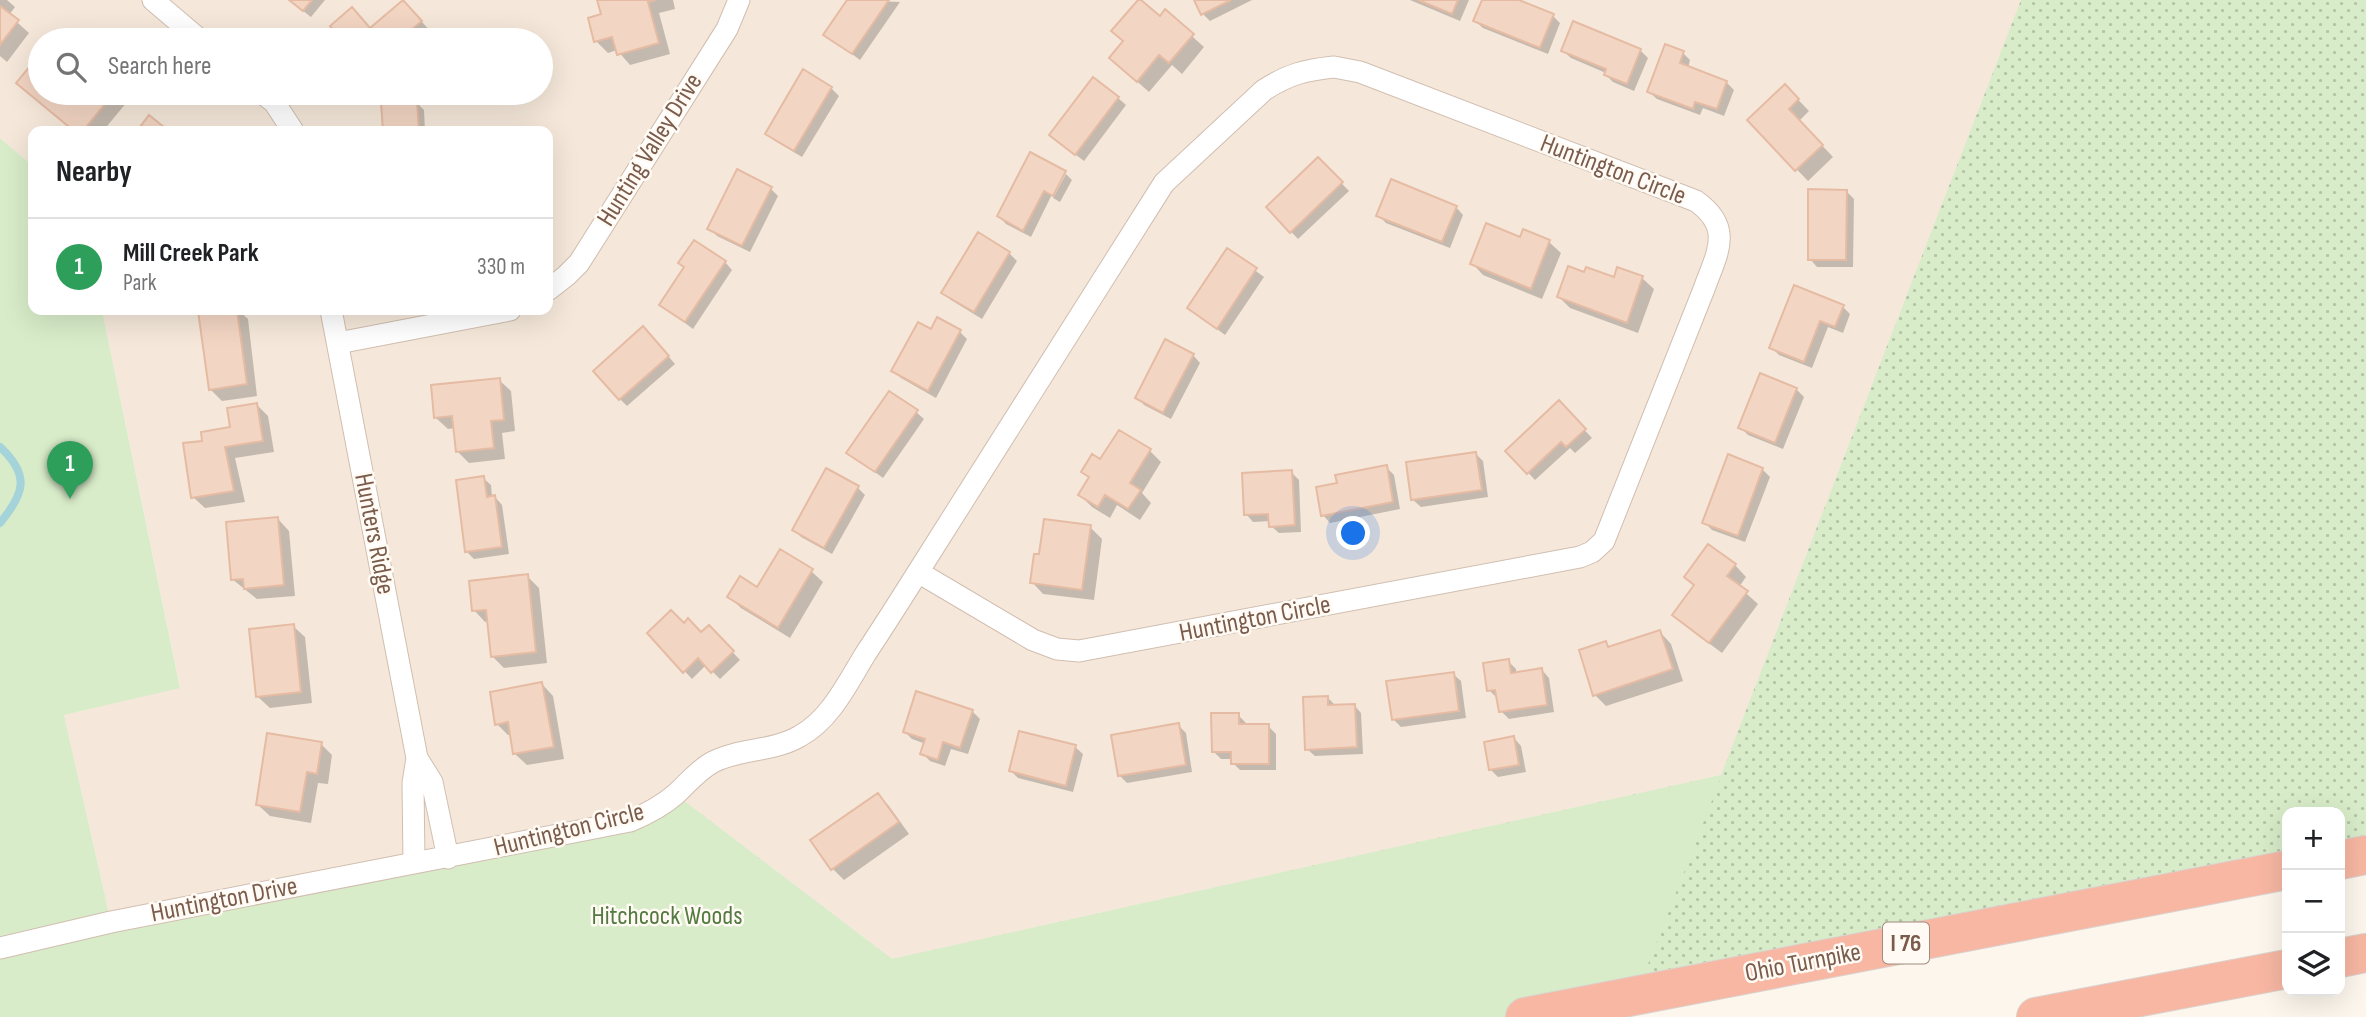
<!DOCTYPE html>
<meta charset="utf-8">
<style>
body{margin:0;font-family:"Sofia Sans Condensed",sans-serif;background:#f6f6f6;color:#202124}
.controls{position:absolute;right:21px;bottom:21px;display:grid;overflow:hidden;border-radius:14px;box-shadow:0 7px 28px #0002}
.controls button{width:63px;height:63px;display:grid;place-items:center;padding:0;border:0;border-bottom:2px solid #e0e0e0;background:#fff;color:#202124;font:35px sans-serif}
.you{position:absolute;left:1354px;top:534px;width:24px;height:24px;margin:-18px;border:5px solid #fff;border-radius:50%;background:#1a73e8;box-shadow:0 0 0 10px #1a73e833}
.badge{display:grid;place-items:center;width:46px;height:46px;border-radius:50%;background:#e76f51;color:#fff;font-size:23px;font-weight:700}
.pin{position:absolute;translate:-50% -58px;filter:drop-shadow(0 2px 4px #0008)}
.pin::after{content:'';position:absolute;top:37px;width:24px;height:21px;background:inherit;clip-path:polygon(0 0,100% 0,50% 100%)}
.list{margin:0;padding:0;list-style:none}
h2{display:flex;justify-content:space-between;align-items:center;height:91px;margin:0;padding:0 28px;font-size:30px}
h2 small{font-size:23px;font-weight:400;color:#757577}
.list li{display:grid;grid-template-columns:46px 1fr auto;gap:21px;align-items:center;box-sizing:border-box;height:98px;padding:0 28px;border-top:2px solid #e0e0e0}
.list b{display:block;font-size:26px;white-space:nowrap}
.list p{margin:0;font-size:23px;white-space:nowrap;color:#757577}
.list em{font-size:23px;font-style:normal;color:#757577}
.icon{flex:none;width:38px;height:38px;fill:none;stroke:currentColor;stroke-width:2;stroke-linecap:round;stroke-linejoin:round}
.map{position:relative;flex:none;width:2366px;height:1017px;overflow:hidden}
.search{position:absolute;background:#fff;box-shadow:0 7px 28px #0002;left:28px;top:28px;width:525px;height:77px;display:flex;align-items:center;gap:18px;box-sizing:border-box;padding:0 24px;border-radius:38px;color:#757577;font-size:26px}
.panel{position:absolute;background:#fff;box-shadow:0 7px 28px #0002;left:28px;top:126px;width:525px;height:189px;border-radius:14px}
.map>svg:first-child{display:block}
</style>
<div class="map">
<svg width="2366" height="1017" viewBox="0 0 2366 1017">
<defs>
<pattern id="grass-dots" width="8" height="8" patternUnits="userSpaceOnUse" patternTransform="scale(1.75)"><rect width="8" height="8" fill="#d8ecc9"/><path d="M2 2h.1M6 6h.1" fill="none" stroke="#b4c2a5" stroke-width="1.8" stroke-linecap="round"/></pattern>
</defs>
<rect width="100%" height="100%" fill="#fdf6ec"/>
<!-- residential -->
<path fill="#f5e8da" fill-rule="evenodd" d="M 0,0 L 2022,0 L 1722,775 L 892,959 L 675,794 L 654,810 L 111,922 L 64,715 L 180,687 L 102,310 L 548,310 L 548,131 L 33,131 L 33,166 L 0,138 ZM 40,40 L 541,40 L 541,93 L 40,93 Z"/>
<!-- grass -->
<path fill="url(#grass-dots)" d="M 2021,0 L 2366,0 L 2366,855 L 2340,860 L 2340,812 L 2287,812 L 2287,870 L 1525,1017 L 24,1017 L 630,821 L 675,794 L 892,959 L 1721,775 Z"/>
<!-- park -->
<path fill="#d8ecc9" d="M 0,138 L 33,166 L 33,310 L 102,310 L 180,688 L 64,715 L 111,922 L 630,821 L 675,794 L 892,959 L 1722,775 L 1636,995 L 1525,1017 L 0,1017 Z"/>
<!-- shadow -->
<path fill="#0003" d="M 0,0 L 7,0 L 15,7 L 9,15 L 29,33 L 7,62 L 0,56 Z
M 289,0 L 325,0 L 311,17 Z
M 599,0 L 673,0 L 675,9 L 659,13 L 670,54 L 630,65 L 617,50 L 608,53 L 596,41 L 604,15 Z
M 849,0 L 900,2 L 860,60 L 825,34 Z
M 1196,0 L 1252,0 L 1210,21 L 1203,14 Z
M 1410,0 L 1469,0 L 1460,21 Z
M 1484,0 L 1514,0 L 1553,16 L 1560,23 L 1548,54 L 1483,28 L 1475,21 Z
M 404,2 L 432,33 L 423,40 L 345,40 L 332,26 L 371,30 Z
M 1165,12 L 1204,47 L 1182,74 L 1172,65 L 1149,92 L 1123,69 Z
M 1640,50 L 1648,58 L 1634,91 L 1613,82 L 1606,75 L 1606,73 L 1571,58 L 1563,51 Z
M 1683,53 L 1690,60 L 1688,68 L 1726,82 L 1734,90 L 1724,116 L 1703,108 L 1700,115 L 1657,99 L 1649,92 Z
M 40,56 L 40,93 L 117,93 L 127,102 L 103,131 L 74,131 L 18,83 Z
M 1785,86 L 1809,111 L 1799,121 L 1833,157 L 1808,181 L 1749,120 Z
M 831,88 L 839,96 L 802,157 L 775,141 L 768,134 Z
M 1118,98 L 1126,105 L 1084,161 L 1059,142 Z
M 416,102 L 424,110 L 425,131 L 385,131 L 383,105 Z
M 1318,159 L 1349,191 L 1298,239 L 1268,207 Z
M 1063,172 L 1031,237 L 1006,224 L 999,216 Z
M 1066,174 L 1072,180 L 1060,202 L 1053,198 Z
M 770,188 L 778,196 L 750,252 L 717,236 L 710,228 Z
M 1846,191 L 1854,199 L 1853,267 L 1817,267 L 1810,259 Z
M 1456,207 L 1463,215 L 1450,248 L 1386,223 L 1378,215 Z
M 978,235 L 1009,253 L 1017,261 L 982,319 L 951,300 L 943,293 Z
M 1549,242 L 1561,253 L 1542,299 L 1483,275 L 1472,263 Z
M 1227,250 L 1264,277 L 1225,335 L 1189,308 Z
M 725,262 L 732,270 L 693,329 L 661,305 L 686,268 Z
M 1618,269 L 1642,278 L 1654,289 L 1638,333 L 1570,308 L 1559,297 L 1615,280 Z
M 1843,307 L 1850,314 L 1843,333 L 1828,327 L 1812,368 L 1779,355 L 1771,347 Z
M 221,310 L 238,310 L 248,319 L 257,396 L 222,401 L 210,389 L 200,313 Z
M 931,331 L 960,332 L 967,339 L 936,398 L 901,378 L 893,371 Z
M 651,336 L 675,364 L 627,406 L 620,399 Z
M 1193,355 L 1200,363 L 1171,419 L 1144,405 L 1137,397 Z
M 499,380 L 511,391 L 515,431 L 502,433 L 505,459 L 469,463 L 457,451 L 455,428 L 448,429 L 436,418 Z
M 1796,389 L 1804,397 L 1783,449 L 1748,435 L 1740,427 Z
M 1559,403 L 1592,438 L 1575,453 L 1570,448 L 1535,480 L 1508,451 Z
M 257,405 L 268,416 L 274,452 L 235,458 L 245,502 L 205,508 L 193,497 L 204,442 L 232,428 Z
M 916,412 L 924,419 L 883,478 L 849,453 Z
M 1150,451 L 1161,462 L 1142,493 L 1151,503 L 1140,520 L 1117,505 L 1110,518 L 1092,507 L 1080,495 L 1090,479 L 1083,472 L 1101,462 Z
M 1476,454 L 1483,461 L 1488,497 L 1421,507 L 1413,500 Z
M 1386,467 L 1394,475 L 1400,509 L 1330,523 L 1323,515 L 1339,484 Z
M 1762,469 L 1770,477 L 1745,542 L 1712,530 L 1704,522 Z
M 1291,472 L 1299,480 L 1301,532 L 1279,533 L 1271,526 L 1271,521 L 1253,522 L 1246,514 Z
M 483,478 L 491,485 L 492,497 L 495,497 L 502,505 L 509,554 L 474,559 L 467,552 Z
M 858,488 L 865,495 L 832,554 L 801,537 L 794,529 Z
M 278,519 L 289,531 L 295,596 L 257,599 L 232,579 Z
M 1090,527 L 1102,539 L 1094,600 L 1043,594 L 1032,582 L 1040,556 Z
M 1735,565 L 1746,577 L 1739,587 L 1758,604 L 1722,653 L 1686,626 L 1674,615 L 1695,586 L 1686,577 Z
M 811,571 L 823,582 L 790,638 L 741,608 L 729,597 Z
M 527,576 L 539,588 L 547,663 L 504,668 L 492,656 L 489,621 L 485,622 L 474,610 Z
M 293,626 L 305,637 L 312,703 L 270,708 L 258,697 Z
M 709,627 L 740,660 L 720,679 L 706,665 L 692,679 L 649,633 L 701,634 Z
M 1660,632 L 1671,644 L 1683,681 L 1606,706 L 1595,695 L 1605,643 L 1611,648 Z
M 1508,661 L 1516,669 L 1516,674 L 1542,670 L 1549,678 L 1554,712 L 1509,719 L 1501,711 L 1497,698 L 1489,690 Z
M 1453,674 L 1461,681 L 1466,718 L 1401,727 L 1393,719 Z
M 542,684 L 553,696 L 564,759 L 527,765 L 515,754 L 512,735 L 508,735 L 497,724 Z
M 1327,697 L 1335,705 L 1354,705 L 1361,713 L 1363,754 L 1315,756 L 1307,749 Z
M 972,711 L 980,719 L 968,754 L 951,749 L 945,766 L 930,761 L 922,753 L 926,744 L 912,739 L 905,732 Z
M 1238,715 L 1246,723 L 1246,726 L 1268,726 L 1276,734 L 1276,770 L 1240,770 L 1233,763 L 1233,759 L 1221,759 L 1213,751 Z
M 1178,725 L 1186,733 L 1192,772 L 1127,783 L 1119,775 Z
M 1514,738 L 1521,746 L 1526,772 L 1498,777 L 1491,770 Z
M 321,744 L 332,755 L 328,784 L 318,783 L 311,823 L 270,816 L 258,805 Z
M 1075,747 L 1083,754 L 1073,792 L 1018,778 L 1011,771 Z
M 878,795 L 889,806 L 909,834 L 844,880 L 833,869 Z"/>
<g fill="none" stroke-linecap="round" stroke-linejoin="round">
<!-- stream -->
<path stroke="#a5d3da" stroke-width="8" d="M 0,447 C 30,475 25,493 0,523"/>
</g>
<!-- building -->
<path fill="#f3d5c3" stroke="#e6bba3" stroke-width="2" d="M 289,0 L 312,0 L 303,11 Z
M 403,0 L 422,21 L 399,40 L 342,40 L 330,26 L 352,7 L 370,28 Z
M 597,0 L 656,0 L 648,2 L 659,43 L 617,55 L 612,37 L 594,42 L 588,18 L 601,14 Z
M 847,0 L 889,0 L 852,54 L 823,35 Z
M 1138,0 L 1141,0 L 1160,16 L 1165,9 L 1194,34 L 1169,63 L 1159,55 L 1137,82 L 1109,58 L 1123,41 L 1111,31 Z
M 1194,0 L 1231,0 L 1201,15 Z
M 1418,0 L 1458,0 L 1452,14 Z
M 1482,0 L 1519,0 L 1554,14 L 1540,48 L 1473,21 Z
M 0,6 L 19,20 L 0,45 Z
M 1573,21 L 1641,49 L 1627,84 L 1604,75 L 1606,69 L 1561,51 Z
M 1665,44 L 1684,51 L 1680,63 L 1727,81 L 1717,109 L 1695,102 L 1693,109 L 1647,92 Z
M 40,54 L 40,93 L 114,93 L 83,131 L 74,131 L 16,83 Z
M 803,69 L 832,87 L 794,151 L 765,134 Z
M 1093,77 L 1119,97 L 1075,155 L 1049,135 Z
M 1785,84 L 1799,99 L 1789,109 L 1823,145 L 1795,171 L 1747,120 Z
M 417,100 L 419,131 L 383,131 L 381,103 Z
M 149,115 L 169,131 L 137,131 Z
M 1030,152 L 1066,171 L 1053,196 L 1044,191 L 1023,231 L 997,216 Z
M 1318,157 L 1343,182 L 1290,233 L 1266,207 Z
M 737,169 L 772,187 L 742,246 L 707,229 Z
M 1391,179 L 1457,206 L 1442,242 L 1376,216 Z
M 1808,189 L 1847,190 L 1846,260 L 1808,260 Z
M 1486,223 L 1520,237 L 1523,229 L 1550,240 L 1531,289 L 1470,264 Z
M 978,232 L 1010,252 L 974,312 L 941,293 Z
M 694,240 L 726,261 L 685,322 L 659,305 L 684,267 L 678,263 Z
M 1227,248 L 1257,268 L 1217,329 L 1187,308 Z
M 1568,266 L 1584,272 L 1586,267 L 1614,277 L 1617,267 L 1643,276 L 1627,323 L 1557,297 Z
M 1794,285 L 1844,305 L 1835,327 L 1820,321 L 1804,362 L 1769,348 Z
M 208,310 L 237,310 L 247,384 L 209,390 L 198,311 Z
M 937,317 L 961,330 L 928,391 L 891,371 L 918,322 L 931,329 Z
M 643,326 L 669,356 L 619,400 L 593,371 Z
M 1165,339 L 1194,354 L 1163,413 L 1135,398 Z
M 1760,373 L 1797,388 L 1775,443 L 1738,428 Z
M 500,378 L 504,420 L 491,421 L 494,448 L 456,452 L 452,416 L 434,418 L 431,385 Z
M 889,391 L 918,410 L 875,472 L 846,453 Z
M 1559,400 L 1586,429 L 1566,447 L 1561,442 L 1527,474 L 1505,451 Z
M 257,403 L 263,441 L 225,447 L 234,491 L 191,498 L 183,443 L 202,441 L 201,432 L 230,427 L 227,408 Z
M 1119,430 L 1151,449 L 1130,483 L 1141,490 L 1128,509 L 1105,495 L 1098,507 L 1078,495 L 1089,477 L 1081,472 L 1092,454 L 1100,459 Z
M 1476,452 L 1482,490 L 1411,500 L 1406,462 Z
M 1728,454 L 1763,468 L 1738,536 L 1702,523 Z
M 1387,465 L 1393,502 L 1321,516 L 1316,487 L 1337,483 L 1335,475 Z
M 826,468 L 859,486 L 824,548 L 792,530 Z
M 1292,470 L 1295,525 L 1269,527 L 1268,514 L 1244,515 L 1242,473 Z
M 484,476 L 487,497 L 495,495 L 502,547 L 465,552 L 456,480 Z
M 278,517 L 284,585 L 244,589 L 243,579 L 231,580 L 226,522 Z
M 1044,519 L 1091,525 L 1082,590 L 1030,583 L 1034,554 L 1039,554 Z
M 1708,544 L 1736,564 L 1727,576 L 1748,591 L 1709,643 L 1672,615 L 1694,585 L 1684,577 Z
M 780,549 L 813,569 L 778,628 L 727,597 L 740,576 L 757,587 Z
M 528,574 L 536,652 L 491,657 L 486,610 L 472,611 L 469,581 Z
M 671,610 L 684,623 L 688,618 L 701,632 L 709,625 L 734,651 L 711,673 L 698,658 L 683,673 L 647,633 Z
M 294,624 L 301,692 L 256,697 L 249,629 Z
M 1660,630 L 1673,669 L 1593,696 L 1579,650 L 1606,641 L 1608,647 Z
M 1509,659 L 1511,673 L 1542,668 L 1547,705 L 1499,712 L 1495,690 L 1487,691 L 1483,663 Z
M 1454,672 L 1459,711 L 1392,720 L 1386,681 Z
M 542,682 L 554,747 L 513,754 L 508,722 L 495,725 L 490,692 Z
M 916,691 L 973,710 L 960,748 L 943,742 L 938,760 L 920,754 L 925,739 L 903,732 Z
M 1328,696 L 1328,705 L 1355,704 L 1357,747 L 1305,750 L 1303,697 Z
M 1211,713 L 1239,713 L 1239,724 L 1269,724 L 1269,764 L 1231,764 L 1231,752 L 1212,752 Z
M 1179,723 L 1186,765 L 1118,776 L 1111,735 Z
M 1019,731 L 1076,745 L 1066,786 L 1009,771 Z
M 267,733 L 322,742 L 317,774 L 307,772 L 300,812 L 256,805 Z
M 1514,736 L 1519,765 L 1489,770 L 1484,742 Z
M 878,793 L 899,822 L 831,870 L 810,840 Z"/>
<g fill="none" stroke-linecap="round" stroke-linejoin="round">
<defs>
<path id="minor" d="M 153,0 L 200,40
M 1334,67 L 1360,72 L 1696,201 C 1734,228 1717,253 1704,289 L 1604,541 L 1592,552 L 1580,557 L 1079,651 L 1057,649 L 1033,640 L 918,572 L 1164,183 L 1264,90 C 1289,74 1305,70 1334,67 Z
M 262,93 L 274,102 L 293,131
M 548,290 L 566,276 L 579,263 L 727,29 L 739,0
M 331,310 L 417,758 L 413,783 L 414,863
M 338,343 L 510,310
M 417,758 L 432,782 L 448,858
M 0,948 L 111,922 L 630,821 C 647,814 662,806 676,794 C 688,783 698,770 713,762 C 740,748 773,752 800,736 C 831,719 848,682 866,653 C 884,626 901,599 918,572"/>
<path id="motorway" d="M 2340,860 L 2366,855
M 2340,958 L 2366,953
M 1525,1017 L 2287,870
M 2036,1017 L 2287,969"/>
</defs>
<!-- minor casing -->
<use href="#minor" stroke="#d1beb0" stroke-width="23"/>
<!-- motorway casing -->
<use href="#motorway" stroke="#dad1cd" stroke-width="40"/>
<!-- minor -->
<use href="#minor" stroke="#fff" stroke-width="21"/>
<!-- motorway -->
<use href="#motorway" stroke="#f7b7a3" stroke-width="38"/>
</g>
<g text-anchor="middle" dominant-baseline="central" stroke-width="5" stroke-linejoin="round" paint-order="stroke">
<!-- shield labels -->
<rect fill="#fffaf3" stroke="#a28b7f" stroke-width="2" x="1883" y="922.5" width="46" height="41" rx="5"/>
<g font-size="24" font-weight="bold" fill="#7a5c4d">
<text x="1906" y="943">I 76</text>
</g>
<!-- street labels -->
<g font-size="26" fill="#7a5c4d" stroke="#fffaf3">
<text transform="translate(650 150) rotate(-58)">Hunting Valley Drive</text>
<text transform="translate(1613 170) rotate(21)">Huntington Circle</text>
<text transform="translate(374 534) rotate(79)">Hunters Ridge</text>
<text transform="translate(1255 619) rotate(-11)">Huntington Circle</text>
<text transform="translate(569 830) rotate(-14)">Huntington Circle</text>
<text transform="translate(224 900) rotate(-11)">Huntington Drive</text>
<text transform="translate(1803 963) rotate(-11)">Ohio Turnpike</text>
</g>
<!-- park labels -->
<g font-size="26" fill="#537a41" stroke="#fffaf3">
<text x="667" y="916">Hitchcock Woods</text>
</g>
</g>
</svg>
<div class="controls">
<button>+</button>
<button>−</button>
<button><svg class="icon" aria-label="layers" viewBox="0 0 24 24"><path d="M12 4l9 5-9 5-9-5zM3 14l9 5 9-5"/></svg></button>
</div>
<div class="you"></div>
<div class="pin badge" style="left:70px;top:499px;background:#2e9e5b">1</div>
<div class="search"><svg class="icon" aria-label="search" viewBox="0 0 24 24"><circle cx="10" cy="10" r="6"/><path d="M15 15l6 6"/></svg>Search here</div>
<section class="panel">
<h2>Nearby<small></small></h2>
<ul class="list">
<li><span class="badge" style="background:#2e9e5b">1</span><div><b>Mill Creek Park</b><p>Park</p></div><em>330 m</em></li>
</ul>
</section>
</div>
